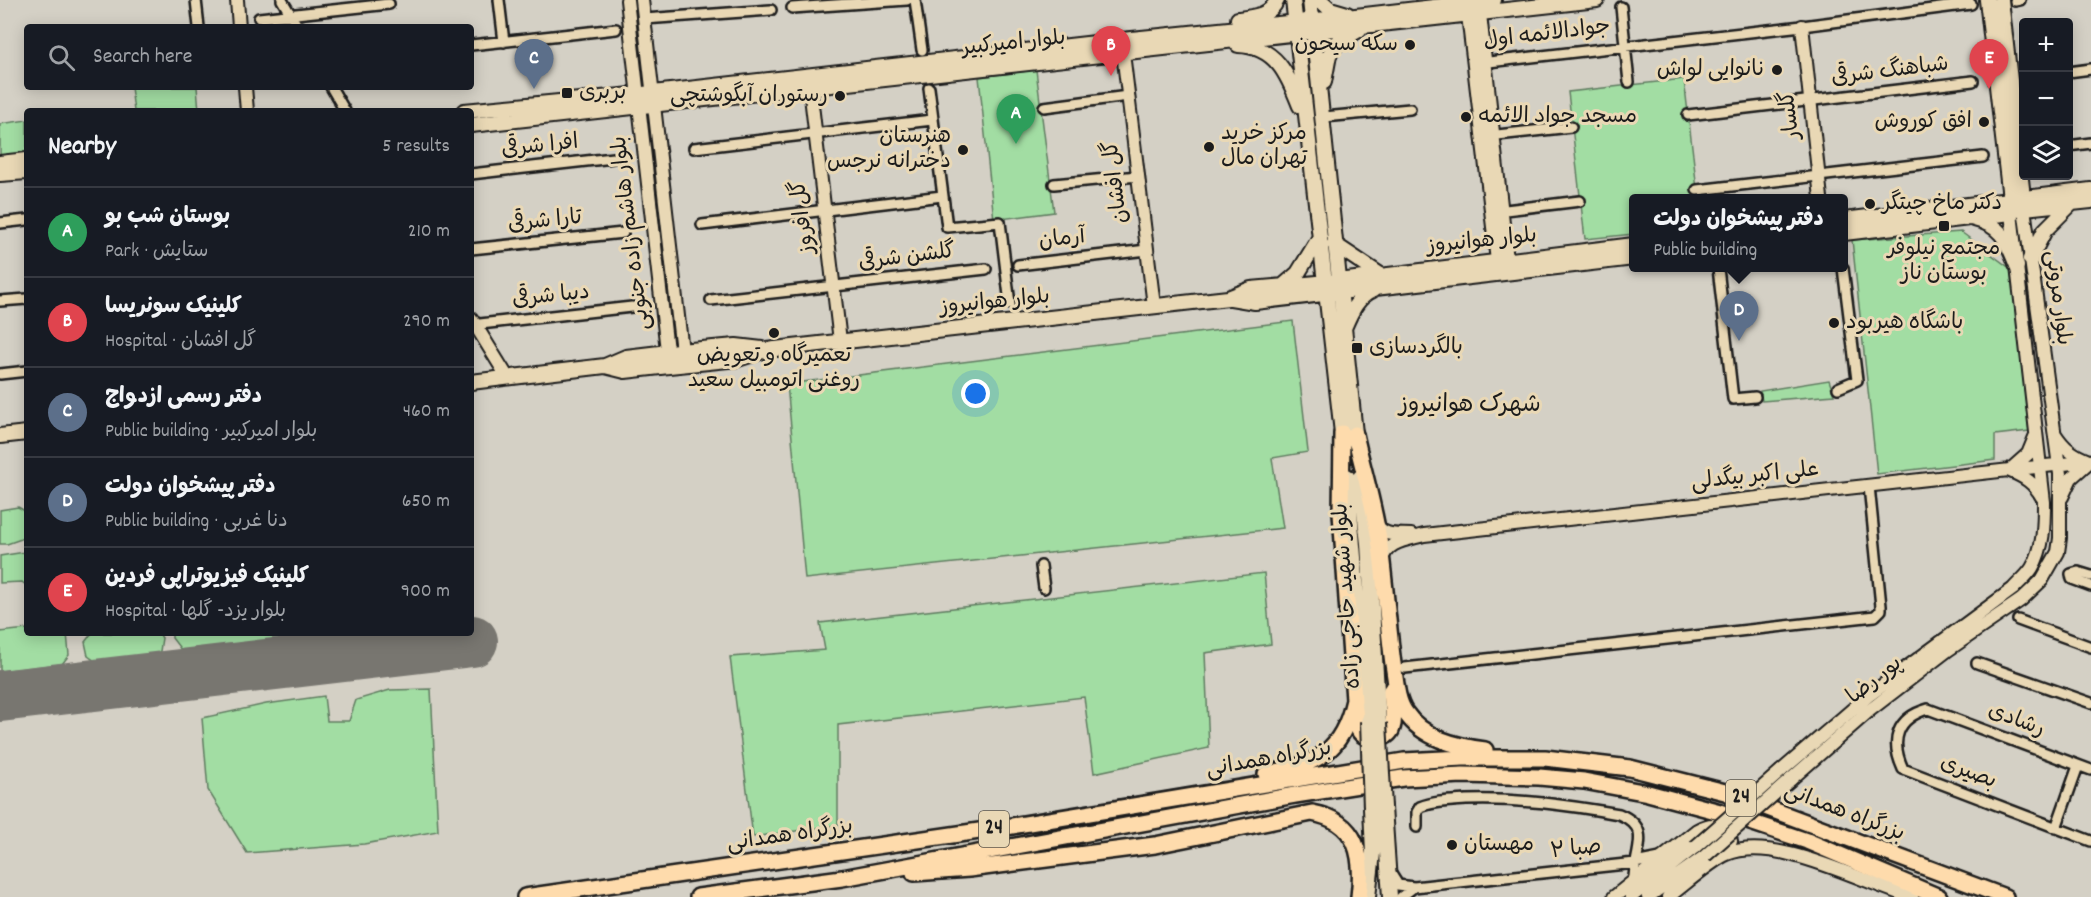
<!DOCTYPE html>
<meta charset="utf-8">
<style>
body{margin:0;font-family:Dekko,"Playpen Sans Arabic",sans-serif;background:#242831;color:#f1f3f6}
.controls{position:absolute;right:18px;top:18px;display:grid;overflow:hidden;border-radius:6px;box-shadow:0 3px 15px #0003}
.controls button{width:54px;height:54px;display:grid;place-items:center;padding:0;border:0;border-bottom:2px solid #363941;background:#171b24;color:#f1f3f6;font:30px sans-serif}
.you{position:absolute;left:976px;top:394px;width:21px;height:21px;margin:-15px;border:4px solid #fff;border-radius:50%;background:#1a73e8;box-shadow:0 0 0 9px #1a73e833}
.badge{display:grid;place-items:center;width:39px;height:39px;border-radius:50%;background:#0b8043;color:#fff;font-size:20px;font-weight:700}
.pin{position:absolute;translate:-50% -50px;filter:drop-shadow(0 2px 3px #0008)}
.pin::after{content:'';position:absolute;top:32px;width:21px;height:18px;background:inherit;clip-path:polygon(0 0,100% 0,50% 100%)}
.popup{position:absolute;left:1629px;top:194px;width:219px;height:78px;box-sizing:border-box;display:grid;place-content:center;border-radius:6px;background:#171b24;filter:drop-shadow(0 2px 4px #0005);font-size:20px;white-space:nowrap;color:#9ea1a6}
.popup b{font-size:22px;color:#f1f3f6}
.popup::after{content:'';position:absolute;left:50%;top:100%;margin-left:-12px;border:12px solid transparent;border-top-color:#171b24}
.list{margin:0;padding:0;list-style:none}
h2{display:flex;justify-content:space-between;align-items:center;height:78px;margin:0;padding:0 24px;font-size:26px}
h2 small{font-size:20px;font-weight:400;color:#9ea1a6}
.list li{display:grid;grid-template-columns:39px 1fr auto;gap:18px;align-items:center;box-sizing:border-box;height:90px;padding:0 24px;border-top:2px solid #363941}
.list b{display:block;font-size:22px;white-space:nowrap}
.list p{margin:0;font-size:20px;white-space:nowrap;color:#9ea1a6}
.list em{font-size:20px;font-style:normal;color:#9ea1a6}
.icon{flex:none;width:33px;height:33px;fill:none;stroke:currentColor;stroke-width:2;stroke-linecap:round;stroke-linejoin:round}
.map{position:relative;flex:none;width:2091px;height:897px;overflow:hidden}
.search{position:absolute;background:#171b24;box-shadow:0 3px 15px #0003;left:24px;top:24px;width:450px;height:66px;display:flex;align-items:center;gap:15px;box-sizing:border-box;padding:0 21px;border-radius:6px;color:#9ea1a6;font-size:22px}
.panel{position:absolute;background:#171b24;box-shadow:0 3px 15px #0003;left:24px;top:108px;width:450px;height:528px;border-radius:6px}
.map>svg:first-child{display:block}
</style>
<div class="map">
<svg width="2091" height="897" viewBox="0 0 2091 897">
<rect width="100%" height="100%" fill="#d4d0c5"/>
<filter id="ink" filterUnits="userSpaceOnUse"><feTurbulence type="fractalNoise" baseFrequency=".0167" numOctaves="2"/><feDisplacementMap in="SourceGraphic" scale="12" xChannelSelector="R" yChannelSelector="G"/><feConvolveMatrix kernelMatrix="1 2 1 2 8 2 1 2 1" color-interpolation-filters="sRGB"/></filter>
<g filter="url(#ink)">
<!-- green -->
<path fill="#a2dda3" stroke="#5f7c60" stroke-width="1.5" d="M 1036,70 L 1054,212 L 994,220 L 979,77 Z
M 1684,79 L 1698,198 L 1634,198 L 1634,234 L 1585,239 L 1568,92 Z
M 131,87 L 197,87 L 199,111 L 134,111 Z
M 27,120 L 27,155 L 0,157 L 0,124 Z
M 1961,232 L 2011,269 L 2029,431 L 1995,435 L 1995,460 L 1877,474 L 1852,240 Z
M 1293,321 L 1308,452 L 1272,458 L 1283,528 L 805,579 L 787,384 Z
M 1829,380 L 1834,395 L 1762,401 L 1760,391 Z
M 18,507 L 25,511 L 27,537 L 7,544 L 0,544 L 0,510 Z
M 25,552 L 27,554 L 27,586 L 22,582 L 0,583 L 0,556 Z
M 1264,573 L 1271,644 L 1205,653 L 1209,748 L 1094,773 L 1084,697 L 838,725 L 838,825 L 753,837 L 730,657 L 825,650 L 820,623 Z
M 27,629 L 27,633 L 67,633 L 69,655 L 62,664 L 0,671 L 0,632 Z
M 92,633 L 159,633 L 162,638 L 160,651 L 153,657 L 101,665 L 88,656 L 85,642 Z
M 172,633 L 314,633 L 312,636 L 182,651 L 172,638 Z
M 431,689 L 438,831 L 364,844 L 247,853 L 208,790 L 202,718 L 266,704 L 324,696 L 327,721 L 349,721 L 356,700 L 390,690 Z"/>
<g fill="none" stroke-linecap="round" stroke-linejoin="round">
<!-- runway -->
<path stroke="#787670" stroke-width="52" d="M 0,696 L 472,641"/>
<defs>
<path id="minor" d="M 196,0 L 199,27
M 282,0 L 298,27
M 499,0 L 504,42
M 915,0 L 922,50
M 2015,1 L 2020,0
M 1621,7 L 1629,82
M 792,8 L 907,0
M 259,18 L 389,4
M 644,19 L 771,10
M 471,45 L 616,29
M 1480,63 L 1802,26 L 1971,4
M 2068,72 L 2091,69
M 331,87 L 345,111
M 929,88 L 947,227 L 1000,222 L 1010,304
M 1044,107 L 1128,96
M 1688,115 L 1973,81
M 1324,117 L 1410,109
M 1488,136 L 1571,127
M 2068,146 L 2091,143
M 694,148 L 932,120
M 471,174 L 613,158
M 1054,184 L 1138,176
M 1697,190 L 1983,157
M 1497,211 L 1580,201
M 0,223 L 27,220
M 702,225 L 942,196
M 471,249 L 623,233
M 1018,265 L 1147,250
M 1718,268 L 1733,399 L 1755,397
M 711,300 L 986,269
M 0,301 L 27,299
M 471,325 L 632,307
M 0,374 L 27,371
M 1838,388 L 1857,380 L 1843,268
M 1041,566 L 1044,588
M 2091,576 L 2078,572 L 2071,574 L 2072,579 L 2091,586
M 2018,620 L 2091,647
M 1977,663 L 2091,703
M 1405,668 L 1875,616 L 1881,610 L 1881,606 L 1869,486
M 2091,770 L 1928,709 C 1896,718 1890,741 1903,769 L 2091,841
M 1417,827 L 1417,812 L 1420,807 C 1434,801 1451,801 1466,800 C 1518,798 1568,805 1619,814 C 1645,825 1641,839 1636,862 C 1634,869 1635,875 1633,881
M 2056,828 L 2078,766
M 1391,874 L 1398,885 L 1414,887 L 1635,863 L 1660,858
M 1401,897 L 1414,887"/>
<path id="tertiary" d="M 237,0 L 239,27
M 627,0 L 668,359
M 642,0 L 683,360
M 1480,14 L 1507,260
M 1468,15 L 1497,261
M 1802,26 L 1821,198
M 1123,53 L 1154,306
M 245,87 L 247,111
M 810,88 L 840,341
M 471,318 L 508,378
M 2055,434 C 2064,448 2073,455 2089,461
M 2010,470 L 2028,454 L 2035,437
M 2010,471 C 2025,477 2034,483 2042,497
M 2062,497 L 2071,478 L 2089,462
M 1377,524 C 1383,537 1398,534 1411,535
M 1381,562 C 1386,541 1406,540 1424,535 L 2091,461
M 1781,771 L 1868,696 L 2013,589 C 2019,582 2027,576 2032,568 C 2044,548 2044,524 2044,502 L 2011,213
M 1790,780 L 1870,710 L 1948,650 L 2021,600 L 2042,580 L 2058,552 L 2060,538 L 2060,474 L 2024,208
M 1614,897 L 1697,830 C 1714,821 1722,824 1731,841 L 1726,854
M 1631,897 L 1695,847
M 1648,897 L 1705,856
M 1668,897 C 1683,886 1712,860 1727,854 C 1776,834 1863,883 1912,897"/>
<path id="secondary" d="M 1293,0 L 1343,442
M 1310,0 L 1356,443
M 1320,0 L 1330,9 L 1347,14
M 1987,0 L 2011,207
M 2001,0 L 2024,206
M 1238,19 C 1254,17 1270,16 1277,0
M 1238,45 C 1276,46 1288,75 1300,106
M 1324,82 L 1329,55 L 1338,42 L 1359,30
M 464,111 L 653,93 L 1122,40 L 1365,15 L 1494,0
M 471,125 L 1597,0
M 0,163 L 27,160
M 0,174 L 27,172
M 1974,219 C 2003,226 2007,241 2017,266
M 1844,220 L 2091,190
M 1844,233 L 2011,213 L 2016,209 L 2091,201
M 1334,244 L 1379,274
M 2030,259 L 2045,230 L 2072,203
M 1283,286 L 1298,273 L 1320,237
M 1231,298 L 1255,302 L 1634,258
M 1344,328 C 1351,312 1357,297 1373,290
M 605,366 L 625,371 L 669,366 L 738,359 L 766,350 L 1228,298 L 1251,289 L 1339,281 L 1634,245
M 471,382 L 605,366 L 626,357 L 668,352 L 736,346 L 762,349
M 0,436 L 27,433
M 1347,476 L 1368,721
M 1360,477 L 1368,543 L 1379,723
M 1384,807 L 1390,897
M 1368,897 L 1373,853 L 1371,808"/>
<path id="trunk" d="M 1355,434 C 1363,471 1375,509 1380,546 C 1385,585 1388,625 1393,664 C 1396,680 1396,699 1405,712 C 1423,739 1456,746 1485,750
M 1355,709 C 1356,716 1355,726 1360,732 C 1368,742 1388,741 1392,728 C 1396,718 1391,700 1391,690
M 1266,774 C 1316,764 1342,754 1354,700 L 1341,513 L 1342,433
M 914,873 L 969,869 L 1155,845 L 1312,813 C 1358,821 1364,856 1359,897
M 525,897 L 1000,828 L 1404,761 L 1463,758 L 1545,758 L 1630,768 L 1725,792 L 2005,897
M 698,897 L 842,878 L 1295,795 L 1403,778 L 1463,775 L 1539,777 L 1584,781 L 1648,793 L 1720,812 L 1807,841 L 1939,897"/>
</defs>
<!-- minor casing -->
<use href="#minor" stroke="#1c1c1c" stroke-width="14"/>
<!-- tertiary casing -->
<use href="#tertiary" stroke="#1c1c1c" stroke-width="16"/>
<!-- secondary casing -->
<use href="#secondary" stroke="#1c1c1c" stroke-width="18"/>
<!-- trunk casing -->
<use href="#trunk" stroke="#1c1c1c" stroke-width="20"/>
<!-- minor -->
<use href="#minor" stroke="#e9d8b5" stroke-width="9"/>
<!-- tertiary -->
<use href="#tertiary" stroke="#e9d8b5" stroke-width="12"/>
<!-- secondary -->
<use href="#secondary" stroke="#e9d8b5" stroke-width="14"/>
<!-- trunk -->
<use href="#trunk" stroke="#fedbac" stroke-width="15"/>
<defs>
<path id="tertiary-bridge" d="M 1695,847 L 1781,771
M 1705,856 L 1790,780"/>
<path id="secondary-bridge" d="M 1368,721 L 1371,808
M 1379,723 L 1384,807"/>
</defs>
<!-- tertiary-bridge casing -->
<use href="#tertiary-bridge" stroke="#1c1c1c" stroke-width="16" stroke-linecap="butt"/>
<!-- secondary-bridge casing -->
<use href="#secondary-bridge" stroke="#1c1c1c" stroke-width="18" stroke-linecap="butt"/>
<!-- tertiary-bridge -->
<use href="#tertiary-bridge" stroke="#e9d8b5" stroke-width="12"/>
<!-- secondary-bridge -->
<use href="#secondary-bridge" stroke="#e9d8b5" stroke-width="14"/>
</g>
</g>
<!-- markers -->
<g fill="#1c1c1c" stroke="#e9d8b5" stroke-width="2">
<circle cx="1410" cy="45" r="6"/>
<circle cx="1777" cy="70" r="6"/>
<rect x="561" y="87" width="12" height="12" rx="3"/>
<circle cx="840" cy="96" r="6"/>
<circle cx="1466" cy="117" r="6"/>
<circle cx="1984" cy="122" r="6"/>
<circle cx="1209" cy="147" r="6"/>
<circle cx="963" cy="150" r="6"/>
<circle cx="1870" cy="204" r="6"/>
<rect x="1938" y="220" width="12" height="12" rx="3"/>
<circle cx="1834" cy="323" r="6"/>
<circle cx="774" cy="333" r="6"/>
<rect x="1351" y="342" width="12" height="12" rx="3"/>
<circle cx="1452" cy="845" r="6"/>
</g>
<g text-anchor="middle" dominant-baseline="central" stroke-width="6" stroke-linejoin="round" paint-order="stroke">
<!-- shield labels -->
<g fill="#e9d8b5" stroke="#5a544a" stroke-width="1.5">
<rect x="1726" y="780" width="30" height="36" rx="4.5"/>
<rect x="979" y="811" width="30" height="36" rx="4.5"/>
</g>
<g font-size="21" font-weight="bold" fill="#1c1c1c">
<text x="1741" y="798">24</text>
<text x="994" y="829">24</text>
</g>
<!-- street labels -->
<g font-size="22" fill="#1c1c1c" stroke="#e9d8b5">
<text transform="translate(1547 35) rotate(-7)">جوادالائمه اول</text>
<text transform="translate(1014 44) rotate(-6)">بلوار امیرکبیر</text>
<text transform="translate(1890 72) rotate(-7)">شباهنگ شرقی</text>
<text transform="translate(1791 115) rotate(-97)">گلسار</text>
<text transform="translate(540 147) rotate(-6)">افرا شرقی</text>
<text transform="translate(1117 182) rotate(-97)">گل افشان</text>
<text transform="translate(804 217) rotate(-97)">گل افروز</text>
<text transform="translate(545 222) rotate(-6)">تارا شرقی</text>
<text transform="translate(632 233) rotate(-97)">بلوار هاشم زاده جنوبی</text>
<text transform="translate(1062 240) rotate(-6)">آرمان</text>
<text transform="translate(1482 242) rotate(-6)">بلوار هوانیروز</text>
<text transform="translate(907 258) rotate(-7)">گلشن شرقی</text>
<text transform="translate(551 297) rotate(-6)">دیبا شرقی</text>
<text transform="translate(2057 298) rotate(83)">بلوار مروتی</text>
<text transform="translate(995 303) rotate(-6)">بلوار هوانیروز</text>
<text transform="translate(1755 477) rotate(-6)">علی اکبر بیگدلی</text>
<text transform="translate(1348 596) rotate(-94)">بلوار شهید حاجی زاده</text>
<text transform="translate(1875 681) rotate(-38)">پور رضا</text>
<text transform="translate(2016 721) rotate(21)">رشادی</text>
<text transform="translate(1269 760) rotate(-10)">بزرگراه همدانی</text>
<text transform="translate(1968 773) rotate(21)">بصیری</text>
<text transform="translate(1844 813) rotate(21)">بزرگراه همدانی</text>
<text transform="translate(790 836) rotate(-8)">بزرگراه همدانی</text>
<text transform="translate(1576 850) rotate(-6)">صبا ۲</text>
</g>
<!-- poi labels -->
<g font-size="22" fill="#1c1c1c" stroke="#e9d8b5" text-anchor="start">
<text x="1398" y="45" text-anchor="end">سکه سیحون</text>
<text x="1765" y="70" text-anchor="end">نانوایی لواش</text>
<text x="579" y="93">بربری</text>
<text x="828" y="96" text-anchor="end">رستوران آبگوشتچی</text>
<text x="1478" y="117">مسجد جواد الائمه</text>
<text x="1972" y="122" text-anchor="end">افق کوروش</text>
<text x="1221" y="134">مرکز خرید<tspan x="1221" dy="25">تهران مال</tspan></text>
<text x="951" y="137" text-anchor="end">هنرستان<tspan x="951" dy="25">دخترانه نرجس</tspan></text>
<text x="1882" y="204">دکتر ماخ چیتگر</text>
<text x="1944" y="249" text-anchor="middle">مجتمع نیلوفر<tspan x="1944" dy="25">بوستان ناز</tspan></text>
<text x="1846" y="323">باشگاه هیربود</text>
<text x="1369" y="348">بالگردسازی</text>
<text x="774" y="356" text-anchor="middle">تعمیرگاه و تعویض<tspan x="774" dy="25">روغنی اتومبیل سعید</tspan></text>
<text x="1464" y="845">مهستان</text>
</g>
<!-- neighbourhood labels -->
<g font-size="24" fill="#1c1c1c" stroke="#e9d8b5">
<text x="1470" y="406">شهرک هوانیروز</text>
</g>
</g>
</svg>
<div class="controls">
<button>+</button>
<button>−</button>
<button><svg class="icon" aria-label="layers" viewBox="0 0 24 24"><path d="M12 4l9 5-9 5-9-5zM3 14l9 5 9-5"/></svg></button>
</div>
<div class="you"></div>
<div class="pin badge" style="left:1016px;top:144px;background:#2e9e5b">A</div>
<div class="pin badge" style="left:1111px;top:76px;background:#e0444e">B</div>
<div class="pin badge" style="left:534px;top:89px;background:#5c6f8a">C</div>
<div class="pin badge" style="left:1739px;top:341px;background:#5c6f8a">D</div>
<div class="popup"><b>دفتر پیشخوان دولت</b>Public building</div>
<div class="pin badge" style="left:1989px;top:89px;background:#e0444e">E</div>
<div class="search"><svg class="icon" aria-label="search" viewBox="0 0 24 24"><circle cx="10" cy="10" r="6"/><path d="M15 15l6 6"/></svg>Search here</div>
<section class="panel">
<h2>Nearby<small>5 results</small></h2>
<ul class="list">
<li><span class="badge" style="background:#2e9e5b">A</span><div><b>بوستان شب بو</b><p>Park · ستایش</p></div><em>210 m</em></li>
<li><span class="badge" style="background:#e0444e">B</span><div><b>کلینیک سونریسا</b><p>Hospital · گل افشان</p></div><em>290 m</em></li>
<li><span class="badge" style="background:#5c6f8a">C</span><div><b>دفتر رسمی ازدواج</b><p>Public building · بلوار امیرکبیر</p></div><em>460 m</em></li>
<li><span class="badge" style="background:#5c6f8a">D</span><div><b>دفتر پیشخوان دولت</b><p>Public building · دنا غربی</p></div><em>650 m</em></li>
<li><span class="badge" style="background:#e0444e">E</span><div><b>کلینیک فیزیوتراپی فردین</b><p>Hospital · بلوار یزد- گلها</p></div><em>900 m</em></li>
</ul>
</section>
</div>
